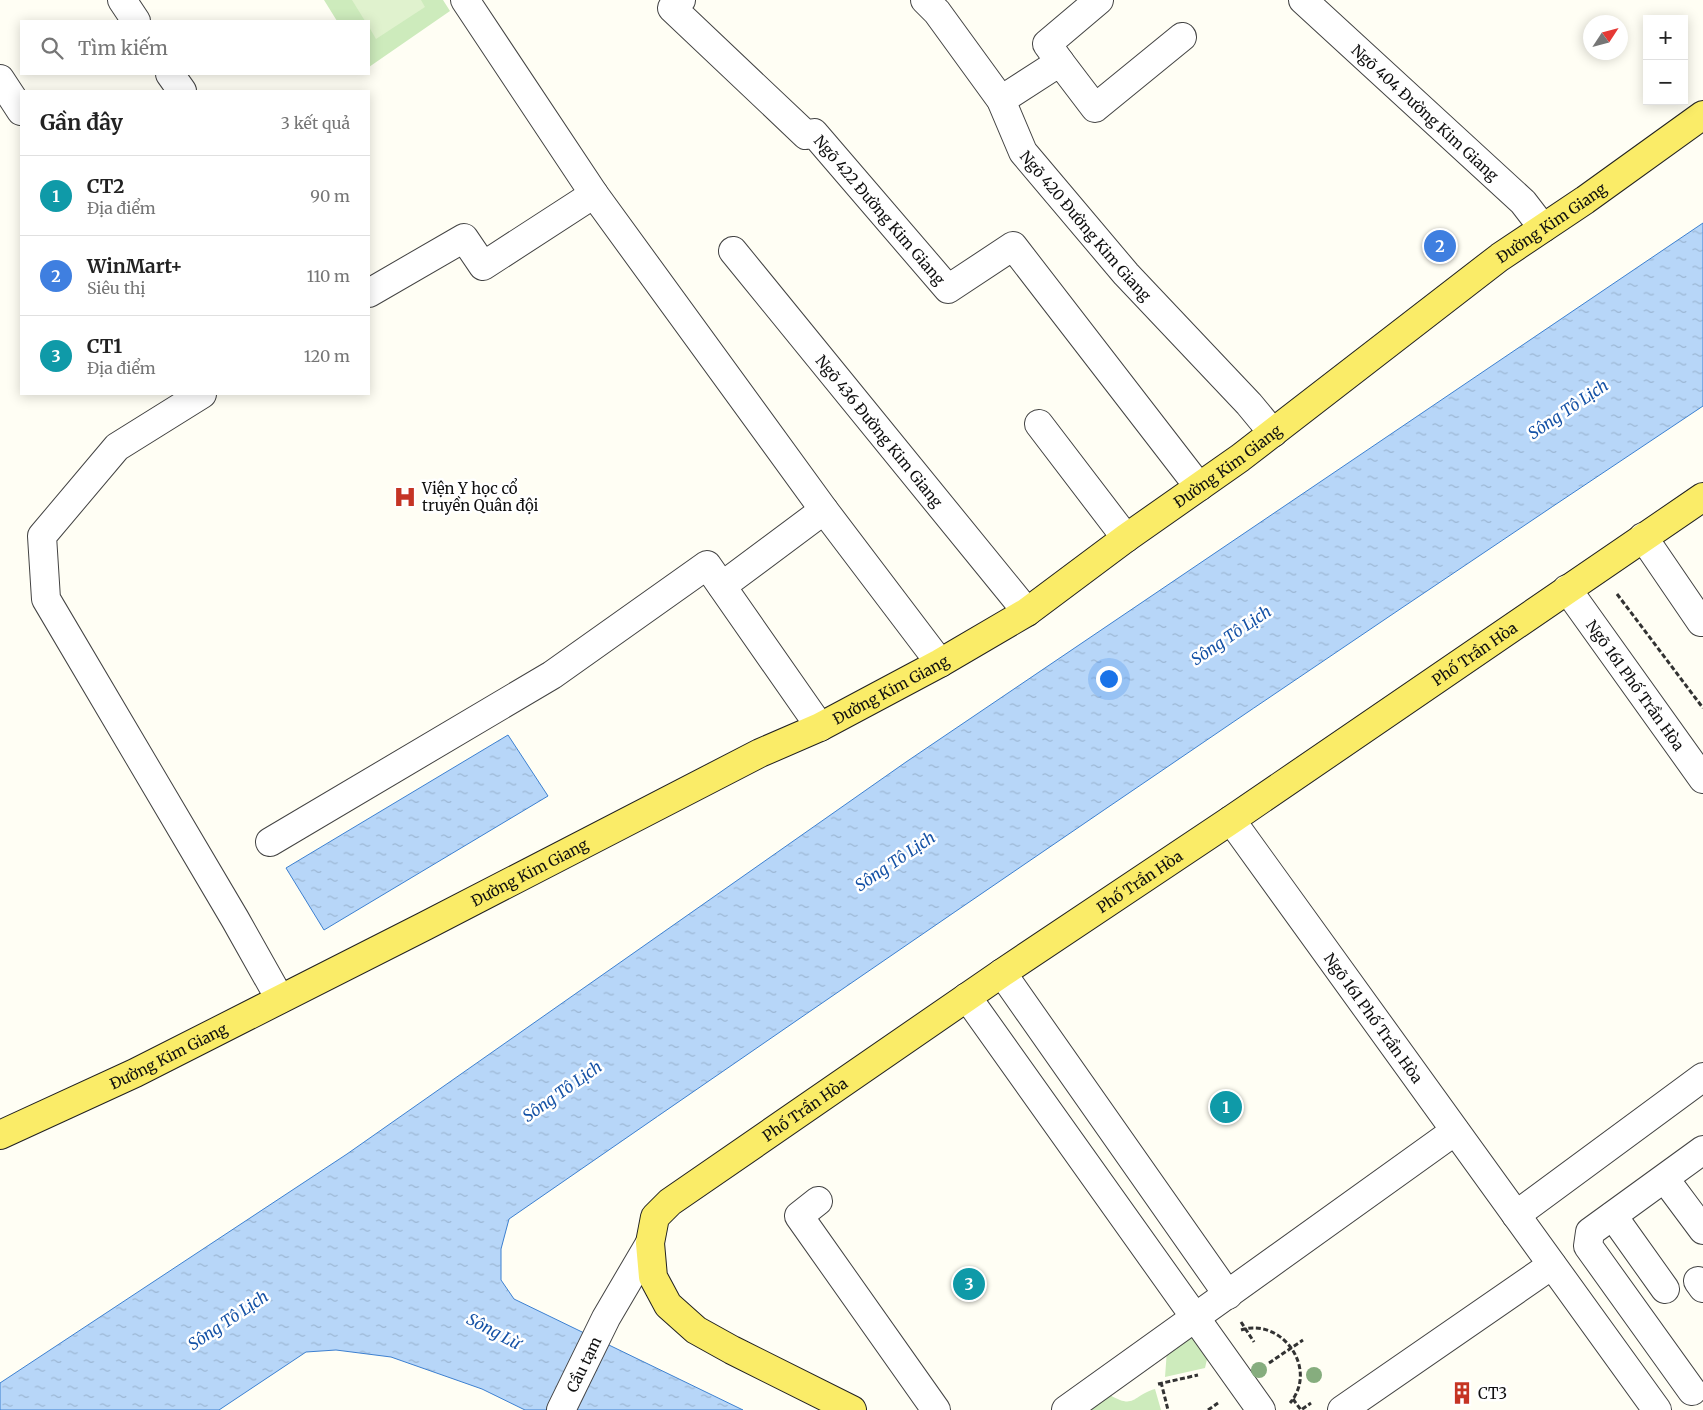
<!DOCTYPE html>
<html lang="vi">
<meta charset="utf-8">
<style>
body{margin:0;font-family:Merriweather,serif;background:#f2f2f2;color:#222}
.controls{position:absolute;right:15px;top:15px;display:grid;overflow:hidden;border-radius:0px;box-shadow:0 2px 12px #0003}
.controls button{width:45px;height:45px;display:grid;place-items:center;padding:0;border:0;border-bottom:1px solid #e0e0e0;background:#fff;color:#222;font:25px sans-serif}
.compass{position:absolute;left:1583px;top:15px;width:45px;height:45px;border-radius:50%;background:#fff;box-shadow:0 2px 12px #0003;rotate:54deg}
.you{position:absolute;left:1108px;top:678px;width:18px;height:18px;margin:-12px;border:4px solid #fff;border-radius:50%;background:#1a73e8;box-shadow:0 0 0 8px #1a73e833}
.badge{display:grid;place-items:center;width:32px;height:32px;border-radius:50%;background:#d93025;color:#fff;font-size:16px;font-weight:700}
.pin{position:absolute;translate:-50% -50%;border:2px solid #fff;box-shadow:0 1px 5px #0006}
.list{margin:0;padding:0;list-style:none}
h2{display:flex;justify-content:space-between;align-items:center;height:65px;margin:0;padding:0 20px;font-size:21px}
h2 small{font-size:16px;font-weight:400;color:#767676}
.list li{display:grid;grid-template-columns:32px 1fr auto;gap:15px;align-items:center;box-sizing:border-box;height:80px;padding:0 20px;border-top:1px solid #e0e0e0}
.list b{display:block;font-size:19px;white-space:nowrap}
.list p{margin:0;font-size:16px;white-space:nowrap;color:#767676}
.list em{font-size:16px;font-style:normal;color:#767676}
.icon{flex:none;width:28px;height:28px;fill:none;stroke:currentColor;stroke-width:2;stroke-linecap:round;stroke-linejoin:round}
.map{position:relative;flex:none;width:1703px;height:1410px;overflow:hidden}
.search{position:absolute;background:#fff;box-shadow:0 2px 12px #0003;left:20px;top:20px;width:350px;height:55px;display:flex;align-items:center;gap:12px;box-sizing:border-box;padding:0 18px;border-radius:0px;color:#767676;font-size:19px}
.panel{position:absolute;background:#fff;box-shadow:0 2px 12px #0003;left:20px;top:90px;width:350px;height:305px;border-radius:0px}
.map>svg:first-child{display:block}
</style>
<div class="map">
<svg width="1703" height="1410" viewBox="0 0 1703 1410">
<defs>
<pattern id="water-ripples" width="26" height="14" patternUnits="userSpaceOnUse" patternTransform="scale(1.25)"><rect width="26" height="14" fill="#b7d6f8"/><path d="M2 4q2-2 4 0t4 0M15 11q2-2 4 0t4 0" fill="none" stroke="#9cb7d4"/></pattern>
</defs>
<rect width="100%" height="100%" fill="#fffef4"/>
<!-- grass -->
<path fill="#cdebbc" d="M 324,0 L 443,0 L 450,11 L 369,67 L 369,21 L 337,21 Z
M 1192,1332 L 1208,1355 L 1205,1368 L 1165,1377 L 1167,1350 Z
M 1155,1389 L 1161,1410 L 1090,1410 L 1110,1395 C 1135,1410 1133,1395 1155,1389 Z"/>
<!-- pitch -->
<path fill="#e0f2ce" d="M 352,0 L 421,0 L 425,7 L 376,39 L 369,27 L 369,21 L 365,21 Z"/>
<!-- water -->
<path fill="url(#water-ripples)" stroke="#3d80d0" d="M 1703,223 L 1703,406 C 1302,673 905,945 509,1219 L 501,1249 L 501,1280 L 514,1299 L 743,1410 L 525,1410 L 482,1389 L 391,1357 L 336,1350 L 306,1352 L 219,1410 L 0,1410 L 0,1383 L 347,1154 L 906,762 Z
M 508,735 L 548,796 L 324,930 L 286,868 Z"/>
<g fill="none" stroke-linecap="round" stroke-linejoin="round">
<defs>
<g id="minor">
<path d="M 122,0 L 136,21"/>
<path d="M 465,0 L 594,194"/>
<path id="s1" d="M 681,0 L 672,8 L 806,135 L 814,133 L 948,289 L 1013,246 L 1199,487"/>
<path id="s2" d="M 925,0 L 937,12 L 1001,100 L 1023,152 L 1126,274 L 1249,404 L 1273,433"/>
<path id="s3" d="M 1303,0 L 1523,202 L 1543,228"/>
<path d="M 1060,62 L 1047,44 L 1099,0"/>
<path d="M 170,74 L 182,91"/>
<path d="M 0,79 L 21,111"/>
<path d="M 1001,100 L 1060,62 L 1095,108 L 1182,37"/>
<path id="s4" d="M 733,251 L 1027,612"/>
<path d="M 369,293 L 464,238 L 483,266 L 594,194 L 824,510 L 940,663"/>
<path d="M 202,394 L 117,447 L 42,536 L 46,599 L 235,919 L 280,999"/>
<path d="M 1039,424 L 1126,538"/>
<path d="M 1643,537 L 1701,622"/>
<path d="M 722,586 L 824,510"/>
<path id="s5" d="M 1567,589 L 1703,779"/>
<path id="s6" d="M 1231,820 L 1657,1410"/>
<path d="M 270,842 L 552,675 L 707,565 L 820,727"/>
<path d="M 1002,973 L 1228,1295"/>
<path d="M 967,997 L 1261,1410"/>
<path d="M 1665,1179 L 1703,1230"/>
<path d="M 818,1201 L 799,1216 L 936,1410"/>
<path d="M 1516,1215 L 1703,1077"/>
<path d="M 1613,1216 L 1665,1289"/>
<path d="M 1698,1281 L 1703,1288"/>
<path d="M 1692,1391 L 1588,1246 L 1590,1232 L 1703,1150"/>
<path id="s7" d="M 561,1410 L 606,1318 L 650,1243"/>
<path d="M 1066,1410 L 1455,1131"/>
<path d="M 1342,1410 L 1552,1265"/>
</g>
<g id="major">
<path id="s8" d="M 0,1135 L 135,1073 L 425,926 L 760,753 L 820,727 L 940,663 L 1027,612 L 1126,538 L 1240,458 L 1500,257 L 1585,200 L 1703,115"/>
<path id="s9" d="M 852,1410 L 732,1350 L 696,1330 L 668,1305 L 653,1277 L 650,1243 L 655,1217 L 670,1202 L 1002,973 L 1231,820 L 1703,497"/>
</g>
</defs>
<!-- minor casing -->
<use href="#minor" stroke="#434343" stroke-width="30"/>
<!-- major casing -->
<use href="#major" stroke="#212121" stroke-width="30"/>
<!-- path -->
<path stroke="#323232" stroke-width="3" stroke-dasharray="5 2.5" stroke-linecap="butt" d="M 1617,594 L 1703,708
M 1241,1322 L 1254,1342
M 1241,1330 C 1282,1317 1319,1369 1290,1403
M 1269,1363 L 1303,1340
M 1161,1382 L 1168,1410
M 1158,1384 L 1198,1375
M 1293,1399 L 1301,1410 L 1311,1403
M 1208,1410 L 1218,1403"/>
<!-- minor -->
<use href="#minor" stroke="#fff" stroke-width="28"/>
<!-- major -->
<use href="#major" stroke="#faec68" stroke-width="28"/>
</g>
<!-- trees -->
<g fill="#86ad7e">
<circle cx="1259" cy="1370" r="8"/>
<circle cx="1314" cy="1375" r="8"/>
</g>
<!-- icons -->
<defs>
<symbol id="hospital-bare" viewBox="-9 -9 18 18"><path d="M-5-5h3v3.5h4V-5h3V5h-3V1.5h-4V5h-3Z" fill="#c53424" stroke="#fff" stroke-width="2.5" paint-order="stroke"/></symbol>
<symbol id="building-bare" viewBox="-9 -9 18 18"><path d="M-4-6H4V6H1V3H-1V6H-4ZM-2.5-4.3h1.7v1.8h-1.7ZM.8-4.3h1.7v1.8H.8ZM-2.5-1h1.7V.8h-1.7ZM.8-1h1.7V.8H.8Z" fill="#c53424" stroke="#fff" stroke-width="2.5" paint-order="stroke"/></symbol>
</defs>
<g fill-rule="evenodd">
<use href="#hospital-bare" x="389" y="481" width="32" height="32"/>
<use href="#building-bare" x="1446" y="1377" width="32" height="32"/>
</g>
<g text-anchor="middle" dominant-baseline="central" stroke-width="5" stroke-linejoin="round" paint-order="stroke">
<!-- street labels -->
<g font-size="15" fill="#101010" stroke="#fff">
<text stroke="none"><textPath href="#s3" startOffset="166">Ngõ 404 Đường Kim Giang</textPath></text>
<text stroke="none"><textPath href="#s1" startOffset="306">Ngõ 422 Đường Kim Giang</textPath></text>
<text stroke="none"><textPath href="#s8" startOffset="1806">Đường Kim Giang</textPath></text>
<text stroke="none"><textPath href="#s2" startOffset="279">Ngõ 420 Đường Kim Giang</textPath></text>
<text stroke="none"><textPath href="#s4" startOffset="232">Ngõ 436 Đường Kim Giang</textPath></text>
<text stroke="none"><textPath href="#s8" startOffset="1401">Đường Kim Giang</textPath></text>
<text stroke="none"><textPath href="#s9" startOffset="1300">Phố Trần Hòa</textPath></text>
<text stroke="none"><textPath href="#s5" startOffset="118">Ngõ 161 Phố Trần Hòa</textPath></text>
<text stroke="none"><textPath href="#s8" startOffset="996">Đường Kim Giang</textPath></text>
<text stroke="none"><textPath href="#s8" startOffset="591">Đường Kim Giang</textPath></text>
<text stroke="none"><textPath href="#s9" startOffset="895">Phố Trần Hòa</textPath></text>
<text stroke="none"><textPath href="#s6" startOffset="244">Ngõ 161 Phố Trần Hòa</textPath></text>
<text stroke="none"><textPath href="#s8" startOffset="186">Đường Kim Giang</textPath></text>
<text stroke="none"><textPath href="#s9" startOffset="490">Phố Trần Hòa</textPath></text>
<text stroke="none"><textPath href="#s7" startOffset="51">Cầu tạm</textPath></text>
</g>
<!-- poi labels -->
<g font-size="15" fill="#101010" stroke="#fff" text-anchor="start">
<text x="422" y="488">Viện Y học cổ<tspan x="422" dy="17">truyền Quân đội</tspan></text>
<text x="1478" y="1393">CT3</text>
</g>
<!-- water labels -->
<g font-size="16" font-style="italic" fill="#1552a6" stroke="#fff">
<text transform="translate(1568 409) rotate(-34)">Sông Tô Lịch</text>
<text transform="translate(1231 635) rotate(-34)">Sông Tô Lịch</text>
<text transform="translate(895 861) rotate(-34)">Sông Tô Lịch</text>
<text transform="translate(562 1091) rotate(-35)">Sông Tô Lịch</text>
<text transform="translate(228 1320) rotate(-34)">Sông Tô Lịch</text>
<text transform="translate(494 1331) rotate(28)">Sông Lừ</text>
</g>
</g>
</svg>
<div class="controls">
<button>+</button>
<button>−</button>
</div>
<svg class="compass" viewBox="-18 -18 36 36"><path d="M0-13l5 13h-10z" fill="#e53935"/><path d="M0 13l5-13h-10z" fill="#767676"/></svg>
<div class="you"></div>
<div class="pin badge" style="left:1226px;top:1107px;background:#0f9aa8">1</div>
<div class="pin badge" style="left:1440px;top:246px;background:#3f7fe0">2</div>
<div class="pin badge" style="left:969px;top:1284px;background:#0f9aa8">3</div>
<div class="search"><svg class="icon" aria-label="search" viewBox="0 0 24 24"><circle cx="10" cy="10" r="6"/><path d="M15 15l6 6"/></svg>Tìm kiếm</div>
<section class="panel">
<h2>Gần đây<small>3 kết quả</small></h2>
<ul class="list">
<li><span class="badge" style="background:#0f9aa8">1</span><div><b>CT2</b><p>Địa điểm</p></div><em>90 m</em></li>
<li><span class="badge" style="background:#3f7fe0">2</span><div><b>WinMart+</b><p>Siêu thị</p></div><em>110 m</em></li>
<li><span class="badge" style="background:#0f9aa8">3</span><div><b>CT1</b><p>Địa điểm</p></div><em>120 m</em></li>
</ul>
</section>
</div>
